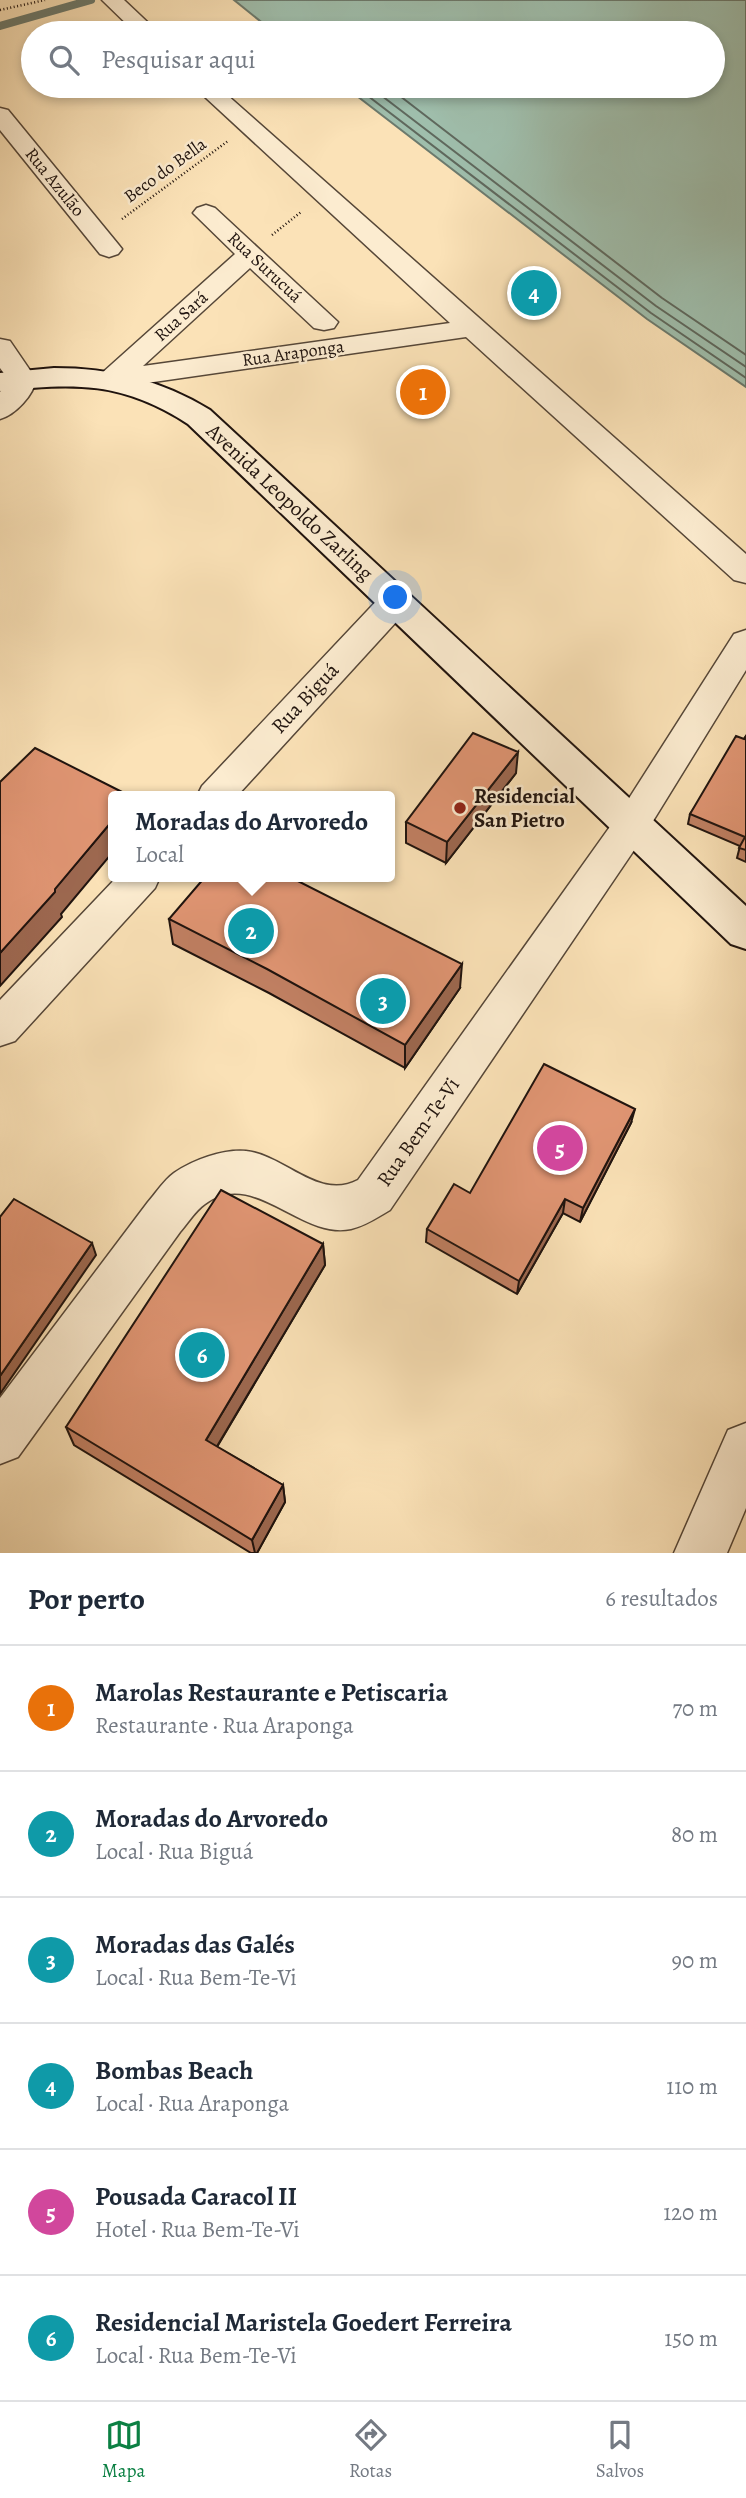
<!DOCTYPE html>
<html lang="pt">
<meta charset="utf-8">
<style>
body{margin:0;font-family:Alegreya,serif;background:#f2f2f3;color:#1f2937}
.you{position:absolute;left:396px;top:598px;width:24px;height:24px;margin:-18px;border:5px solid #fff;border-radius:50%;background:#1a73e8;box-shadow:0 0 0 10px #1a73e833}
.badge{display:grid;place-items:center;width:46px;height:46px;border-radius:50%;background:#0b8043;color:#fff;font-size:23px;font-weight:700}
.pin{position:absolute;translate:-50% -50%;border:4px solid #fff;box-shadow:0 2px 7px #0006}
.popup{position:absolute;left:108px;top:791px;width:287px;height:91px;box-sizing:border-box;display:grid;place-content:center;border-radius:7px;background:#fff;filter:drop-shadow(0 2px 5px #0005);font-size:23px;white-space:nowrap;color:#747a83}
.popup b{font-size:26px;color:#1f2937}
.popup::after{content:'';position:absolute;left:50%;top:100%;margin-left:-14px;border:14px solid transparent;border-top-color:#fff}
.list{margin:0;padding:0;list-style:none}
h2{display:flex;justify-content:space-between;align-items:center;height:91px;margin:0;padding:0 28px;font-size:30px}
h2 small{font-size:23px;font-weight:400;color:#747a83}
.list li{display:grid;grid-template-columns:46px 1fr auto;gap:21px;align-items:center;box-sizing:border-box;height:126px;padding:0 28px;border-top:2px solid #e0e1e3}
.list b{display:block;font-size:26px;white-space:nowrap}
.list p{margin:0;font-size:23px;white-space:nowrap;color:#747a83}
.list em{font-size:23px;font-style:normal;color:#747a83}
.icon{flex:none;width:38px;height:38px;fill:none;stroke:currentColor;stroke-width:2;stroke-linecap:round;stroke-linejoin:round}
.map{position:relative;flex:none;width:746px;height:1553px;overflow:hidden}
.search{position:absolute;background:#fff;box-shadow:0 4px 10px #0003;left:21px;right:21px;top:21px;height:77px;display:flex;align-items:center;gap:18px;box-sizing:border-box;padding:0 24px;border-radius:38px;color:#747a83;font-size:26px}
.sheet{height:847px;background:#fff}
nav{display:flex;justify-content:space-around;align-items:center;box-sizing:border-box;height:98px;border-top:2px solid #e0e1e3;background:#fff;font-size:19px;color:#747a83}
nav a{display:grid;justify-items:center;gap:4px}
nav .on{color:#0b8043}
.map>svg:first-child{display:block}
</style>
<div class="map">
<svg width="746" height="1553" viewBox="0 0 746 1553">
<rect width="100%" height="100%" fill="#fbe2b7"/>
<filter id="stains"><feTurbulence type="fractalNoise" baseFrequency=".00286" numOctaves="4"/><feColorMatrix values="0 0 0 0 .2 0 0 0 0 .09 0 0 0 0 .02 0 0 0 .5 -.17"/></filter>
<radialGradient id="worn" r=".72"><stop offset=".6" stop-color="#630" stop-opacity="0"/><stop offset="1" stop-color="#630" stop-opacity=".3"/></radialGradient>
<!-- water -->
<path fill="#9fbeac" stroke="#6c7a6d" stroke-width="2" d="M 234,0 L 746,0 L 746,387 L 647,319 L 344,86 L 713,86 L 713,33 L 275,33 Z"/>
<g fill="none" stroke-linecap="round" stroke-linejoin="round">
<!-- shore -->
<path stroke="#5f685d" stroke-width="2" d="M 355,86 L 651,313 L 746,378
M 369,86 L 656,306 L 746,367
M 387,86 L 662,298 L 746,355"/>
<!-- stream -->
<path stroke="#6c7a6d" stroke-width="8" d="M 0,26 L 91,0"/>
<defs>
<path id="street" d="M 102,0 L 124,0 L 159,33 L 136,33 Z
M 193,86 L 217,86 L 746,554 L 746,583 L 734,580 L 466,337 L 112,388 L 102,385 L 98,379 L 102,373 L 235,254 L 193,213 L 197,208 L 206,205 L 215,208 L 338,322 L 334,328 L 324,330 L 314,328 L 250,268 L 143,366 L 450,323 Z
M 0,108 L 8,110 L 118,244 L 122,249 L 118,254 L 109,257 L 100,254 L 0,130 Z
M 0,339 L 10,341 L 36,379 C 34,395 15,415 0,419 L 0,392 L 8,379 L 0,368 Z
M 396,590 L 408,593 L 413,601 L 408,609 L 237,796 L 197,796 L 202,786 L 384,593 Z
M 746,630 L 746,670 L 645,834 L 390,1210 C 378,1217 365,1226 351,1229 C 301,1240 253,1167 205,1204 C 195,1211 188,1223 180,1232 L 18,1457 L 0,1464 L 0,1398 L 148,1202 C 156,1193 164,1180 174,1173 C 193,1160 222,1149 246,1151 C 285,1155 318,1201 358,1180 L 619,814 L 734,634 Z
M 117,877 L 160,877 L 155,888 L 15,1041 L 0,1046 L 0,1000 Z
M 746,1423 L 746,1508 L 727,1553 L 674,1553 L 728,1430 Z"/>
<path id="secondary" d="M 54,368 C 111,368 161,380 210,410 L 746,906 L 746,949 L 731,944 L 188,424 C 122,381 75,383 0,391 L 0,373 Z"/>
</defs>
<!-- street casing -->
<use href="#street" stroke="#564738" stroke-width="3"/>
<!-- secondary casing -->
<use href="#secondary" stroke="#1f130e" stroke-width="4"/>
<!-- path -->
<path stroke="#1f130e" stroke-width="2.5" stroke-dasharray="1 2.5" stroke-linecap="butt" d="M 0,10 L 45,0
M 122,219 L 228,141
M 272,235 L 301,212"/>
<!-- street -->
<use href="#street" fill="#fcecd0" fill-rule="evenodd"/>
<!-- secondary -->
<use href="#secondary" fill="#fcecd0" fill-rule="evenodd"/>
</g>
<!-- wall -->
<path fill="#c18063" stroke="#1f130e" stroke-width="2" d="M 746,736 L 746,862 L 737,858 L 740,846 L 688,824 L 690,814 Z
M 516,773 L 446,863 L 406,843 L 406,822 Z
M 169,919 L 460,988 L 405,1068 L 269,993 L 173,944 Z
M 631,1123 L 580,1222 L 563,1213 L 517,1294 L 426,1242 L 427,1229 L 470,1193 Z
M 323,1244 L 325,1265 L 217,1447 L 283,1485 L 285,1502 L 257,1553 L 251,1553 L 74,1445 L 66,1427 Z"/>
<!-- shaded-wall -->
<path fill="#9d6850" stroke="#1f130e" stroke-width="2" d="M 518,752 L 516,773 L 446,863 L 447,842 Z
M 113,820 L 113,852 L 61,914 L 62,917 L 0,986 L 0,953 Z
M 462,964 L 460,988 L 405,1068 L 405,1045 Z
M 635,1109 L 631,1123 L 580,1222 L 583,1208 Z
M 565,1199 L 563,1213 L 517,1294 L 519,1281 Z
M 92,1243 L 96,1255 L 0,1394 L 0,1376 Z
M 323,1244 L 325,1265 L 210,1458 L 206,1440 Z
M 283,1485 L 285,1502 L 257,1553 L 255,1553 L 252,1540 Z"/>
<!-- building -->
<path fill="#e09573" stroke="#1f130e" stroke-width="2" d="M 473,733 L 518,752 L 447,842 L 406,822 Z
M 736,736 L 744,739 L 746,736 L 746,850 L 739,848 L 745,837 L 690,814 Z
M 35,748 L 130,796 L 113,796 L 113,820 L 55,889 L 55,892 L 0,953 L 0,782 Z
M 205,877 L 290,877 L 462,964 L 405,1045 L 267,969 L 169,919 Z
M 544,1064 L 635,1109 L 583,1208 L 565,1199 L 519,1281 L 427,1229 L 454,1184 L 470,1193 Z
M 221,1190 L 323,1244 L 206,1440 L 283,1485 L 252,1540 L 66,1427 Z
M 14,1199 L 92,1243 L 0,1376 L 0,1217 Z"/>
<!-- markers -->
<circle fill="#8f2418" stroke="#fcecd0" stroke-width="2.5" cx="460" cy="808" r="7"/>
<g text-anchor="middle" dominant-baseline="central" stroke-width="5" stroke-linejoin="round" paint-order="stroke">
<!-- far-street labels -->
<g font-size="18" fill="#1f130e" stroke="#fcecd0">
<text transform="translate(165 170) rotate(-36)">Beco do Bella</text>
<text transform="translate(55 182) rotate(51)">Rua Azulão</text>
<text transform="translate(265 267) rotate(43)">Rua Surucuá</text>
<text transform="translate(181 316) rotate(-42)">Rua Sará</text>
<text transform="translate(293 353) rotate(-8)">Rua Araponga</text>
</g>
<!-- street labels -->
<g font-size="21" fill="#1f130e" stroke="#fcecd0">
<text transform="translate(290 502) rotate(43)">Avenida Leopoldo Zarling</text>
<text transform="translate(305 698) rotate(-47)">Rua Biguá</text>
<text transform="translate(418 1132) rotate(-55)">Rua Bem-Te-Vi</text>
</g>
<!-- poi labels -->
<g font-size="21" font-weight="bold" fill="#1f130e" stroke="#fcecd0" text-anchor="start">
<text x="474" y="796">Residencial<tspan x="474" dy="24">San Pietro</tspan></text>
</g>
</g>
<rect width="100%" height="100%" filter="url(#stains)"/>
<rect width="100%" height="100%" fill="url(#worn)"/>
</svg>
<div class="you"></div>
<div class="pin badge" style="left:423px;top:392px;background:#e8710a">1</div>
<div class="pin badge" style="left:251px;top:931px;background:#0f9aa8">2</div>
<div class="popup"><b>Moradas do Arvoredo</b>Local</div>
<div class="pin badge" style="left:383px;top:1001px;background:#0f9aa8">3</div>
<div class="pin badge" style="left:534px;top:293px;background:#0f9aa8">4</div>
<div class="pin badge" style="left:560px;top:1148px;background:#d1479c">5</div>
<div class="pin badge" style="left:202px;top:1355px;background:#0f9aa8">6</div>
<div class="search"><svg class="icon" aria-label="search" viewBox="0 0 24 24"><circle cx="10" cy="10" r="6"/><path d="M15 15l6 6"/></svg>Pesquisar aqui</div>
</div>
<section class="sheet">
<h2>Por perto<small>6 resultados</small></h2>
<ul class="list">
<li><span class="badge" style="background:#e8710a">1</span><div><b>Marolas Restaurante e Petiscaria</b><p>Restaurante · Rua Araponga</p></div><em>70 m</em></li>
<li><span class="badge" style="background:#0f9aa8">2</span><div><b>Moradas do Arvoredo</b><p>Local · Rua Biguá</p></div><em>80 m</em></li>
<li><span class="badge" style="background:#0f9aa8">3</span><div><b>Moradas das Galés</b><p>Local · Rua Bem-Te-Vi</p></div><em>90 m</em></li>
<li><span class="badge" style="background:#0f9aa8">4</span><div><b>Bombas Beach</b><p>Local · Rua Araponga</p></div><em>110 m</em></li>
<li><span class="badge" style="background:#d1479c">5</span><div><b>Pousada Caracol II</b><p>Hotel · Rua Bem-Te-Vi</p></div><em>120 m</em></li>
<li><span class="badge" style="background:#0f9aa8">6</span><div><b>Residencial Maristela Goedert Ferreira</b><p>Local · Rua Bem-Te-Vi</p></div><em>150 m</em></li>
</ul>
</section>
<nav>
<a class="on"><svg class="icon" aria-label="map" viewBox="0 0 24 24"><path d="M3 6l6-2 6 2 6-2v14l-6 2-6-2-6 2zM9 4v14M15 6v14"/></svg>Mapa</a>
<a><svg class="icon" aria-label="directions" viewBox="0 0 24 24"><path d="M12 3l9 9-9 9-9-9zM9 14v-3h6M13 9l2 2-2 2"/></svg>Rotas</a>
<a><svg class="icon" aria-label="saved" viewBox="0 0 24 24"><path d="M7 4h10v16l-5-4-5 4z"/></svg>Salvos</a>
</nav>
